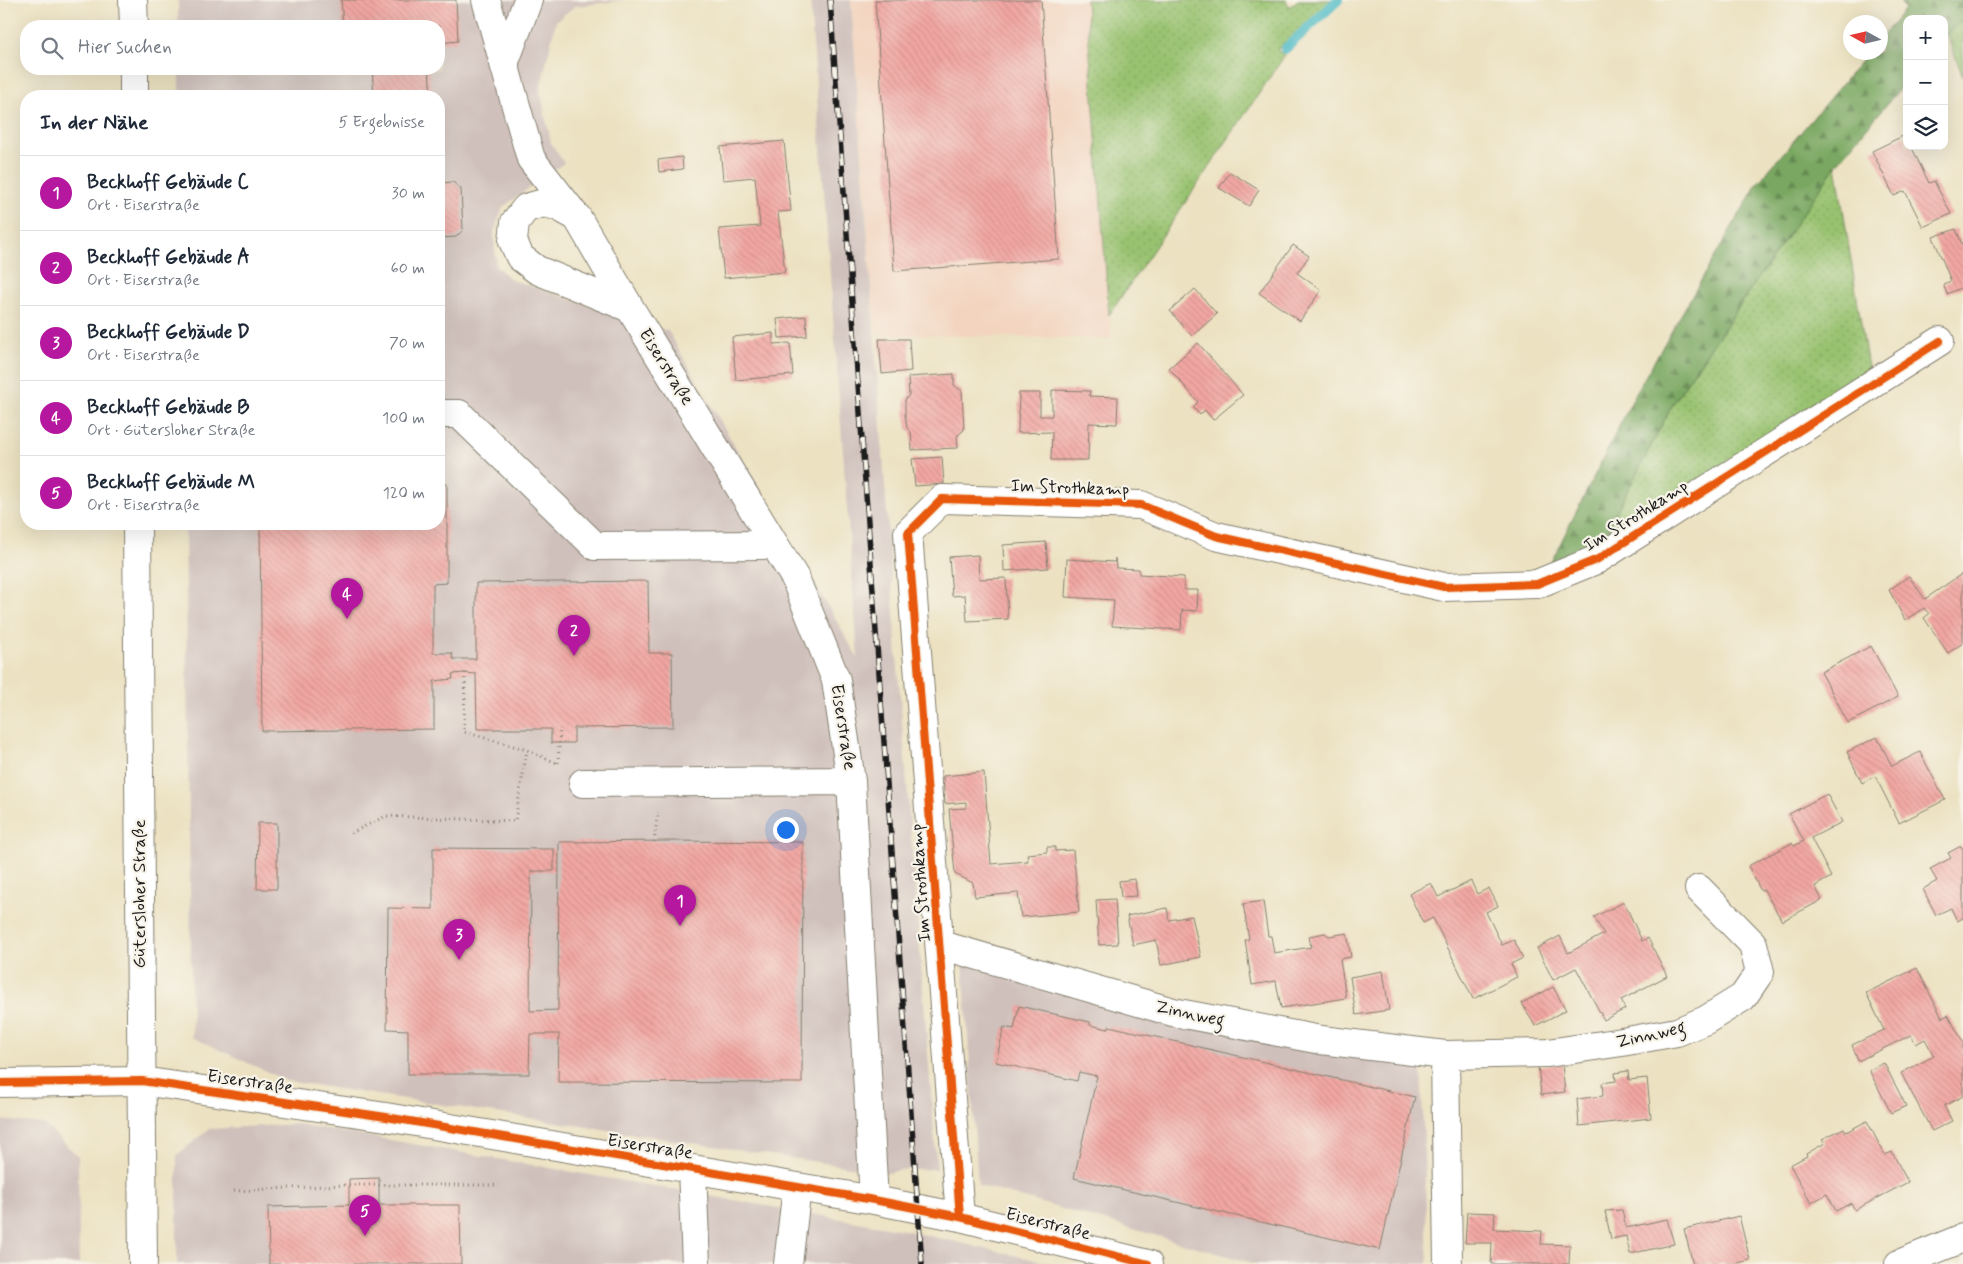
<!DOCTYPE html>
<html lang="de">
<meta charset="utf-8">
<style>
body{margin:0;font-family:Mynerve,sans-serif;background:#f2f2f3;color:#1f2937}
.controls{position:absolute;right:15px;top:15px;display:grid;overflow:hidden;border-radius:10px;box-shadow:0 5px 20px #0002}
.controls button{width:45px;height:45px;display:grid;place-items:center;padding:0;border:0;border-bottom:1px solid #e0e1e3;background:#fff;color:#1f2937;font:25px sans-serif}
.compass{position:absolute;left:1843px;top:15px;width:45px;height:45px;border-radius:50%;background:#fff;box-shadow:0 5px 20px #0002;rotate:278deg}
.you{position:absolute;left:785px;top:829px;width:18px;height:18px;margin:-12px;border:4px solid #fff;border-radius:50%;background:#1a73e8;box-shadow:0 0 0 8px #1a73e833}
.badge{display:grid;place-items:center;width:32px;height:32px;border-radius:50%;background:#b5179e;color:#fff;font-size:16px;font-weight:700}
.pin{position:absolute;translate:-50% -41px;filter:drop-shadow(0 1px 2px #0008)}
.pin::after{content:'';position:absolute;top:26px;width:18px;height:15px;background:inherit;clip-path:polygon(0 0,100% 0,50% 100%)}
.list{margin:0;padding:0;list-style:none}
h2{display:flex;justify-content:space-between;align-items:center;height:65px;margin:0;padding:0 20px;font-size:21px}
h2 small{font-size:16px;font-weight:400;color:#747a83}
.list li{display:grid;grid-template-columns:32px 1fr auto;gap:15px;align-items:center;box-sizing:border-box;height:75px;padding:0 20px;border-top:1px solid #e0e1e3}
.list b{display:block;font-size:19px;white-space:nowrap}
.list p{margin:0;font-size:16px;white-space:nowrap;color:#747a83}
.list em{font-size:16px;font-style:normal;color:#747a83}
.icon{flex:none;width:28px;height:28px;fill:none;stroke:currentColor;stroke-width:2;stroke-linecap:round;stroke-linejoin:round}
.map{position:relative;flex:none;width:1963px;height:1264px;overflow:hidden}
.search{position:absolute;background:#fff;box-shadow:0 5px 20px #0002;left:20px;top:20px;width:425px;height:55px;display:flex;align-items:center;gap:12px;box-sizing:border-box;padding:0 18px;border-radius:20px;color:#747a83;font-size:19px}
.panel{position:absolute;background:#fff;box-shadow:0 5px 20px #0002;left:20px;top:90px;width:425px;height:440px;border-radius:20px}
.map>svg:first-child{display:block}
</style>
<div class="map">
<svg width="1963" height="1264" viewBox="0 0 1963 1264">
<defs>
<pattern id="green-dots" width="8" height="8" patternUnits="userSpaceOnUse" patternTransform="scale(1.25)"><rect width="8" height="8" fill="#98c26f"/><path d="M2 2h.1M6 6h.1" fill="none" stroke="#82a660" stroke-width="1.8" stroke-linecap="round"/></pattern>
<pattern id="forest-firs" width="22" height="20" patternUnits="userSpaceOnUse" patternTransform="scale(1.25)"><rect width="22" height="20" fill="#7aa862"/><path d="M5 1l3.5 6h-7zM16 11l3.5 6h-7z" fill="#638850"/></pattern>
<pattern id="building-back-hatch" width="6" height="6" patternUnits="userSpaceOnUse" patternTransform="scale(1.25)"><rect width="6" height="6" fill="#f2a7a3"/><path d="M-1 5l2 2M0 0l6 6M5-1l2 2" fill="none" stroke="#cf8f8c"/></pattern>
</defs>
<rect width="100%" height="100%" fill="#f7f3e8"/>
<filter id="ink" filterUnits="userSpaceOnUse"><feTurbulence type="fractalNoise" baseFrequency=".02" numOctaves="2"/><feDisplacementMap in="SourceGraphic" scale="10" xChannelSelector="R" yChannelSelector="G"/><feConvolveMatrix kernelMatrix="1 2 1 2 8 2 1 2 1" color-interpolation-filters="sRGB"/></filter>
<filter id="wash" filterUnits="userSpaceOnUse"><feTurbulence type="fractalNoise" baseFrequency=".0096" numOctaves="4" result="noise"/><feDisplacementMap in="SourceGraphic" scale="20" xChannelSelector="R" yChannelSelector="G"/><feGaussianBlur stdDeviation="1.12" result="paint"/><feColorMatrix in="noise" values="0 0 0 0 0 0 0 0 0 0 0 0 0 0 0 0 0 1.4 0 .05"/><feComposite in="paint" operator="in"/></filter>
<g filter="url(#wash)">
<rect width="100%" height="100%" fill="#ece2c2"/>
<!-- built -->
<path fill="#f3d4bf" d="M 851,0 L 1086,0 L 1111,339 L 875,334 Z"/>
<!-- industrial -->
<path fill="#cfc0bb" d="M 178,0 L 627,0 L 575,6 L 556,21 L 540,90 L 551,143 L 564,163 L 503,207 L 494,232 L 496,266 L 512,280 L 668,331 L 858,658 L 810,0 L 851,0 L 897,657 L 937,1169 L 899,1170 L 889,1173 L 287,1081 L 192,1037 L 185,524 L 439,524 L 439,96 L 179,96 L 179,69 L 439,69 L 439,26 L 178,26 Z
M 963,963 L 1421,1061 L 1428,1264 L 1256,1264 L 978,1185 Z
M 0,1120 L 44,1124 L 78,1156 L 79,1264 L 0,1264 Z
M 298,1124 L 903,1230 L 1053,1264 L 177,1264 L 177,1155 L 209,1129 Z"/>
<!-- green -->
<path fill="url(#green-dots)" stroke="#5a6f46" d="M 1086,0 L 1286,0 L 1289,7 L 1298,0 L 1332,0 L 1277,50 L 1285,55 L 1109,315 Z
M 1963,20 L 1963,77 L 1946,33 Z
M 1836,165 L 1869,374 L 1598,547 L 1675,400 Z"/>
<!-- forest -->
<path fill="url(#forest-firs)" stroke="#4b623f" d="M 1899,0 L 1963,0 L 1963,20 L 1944,36 L 1944,19 L 1907,19 L 1907,80 L 1836,165 L 1675,400 L 1598,547 L 1550,564 L 1638,389 L 1757,184 L 1868,53 L 1880,52 L 1881,38 L 1905,9 Z"/>
<g fill="none" stroke-linecap="round" stroke-linejoin="round">
<!-- stream -->
<path stroke="#4dbbc6" stroke-width="10" d="M 1285,49 L 1338,0"/>
</g>
<g id="blocks">
<!-- building -->
<path fill="url(#building-back-hatch)" d="M 341,0 L 456,0 L 458,41 L 439,43 L 439,26 L 343,26 Z
M 875,0 L 1041,0 L 1059,259 L 894,271 Z
M 372,69 L 429,69 L 431,96 L 374,96 Z
M 1905,135 L 1907,146 L 1911,146 L 1929,183 L 1934,181 L 1951,214 L 1923,227 L 1905,191 L 1894,196 L 1872,151 Z
M 784,141 L 791,211 L 778,212 L 785,272 L 724,278 L 719,229 L 760,226 L 755,177 L 723,180 L 720,147 Z
M 682,157 L 683,169 L 659,172 L 658,160 Z
M 1230,172 L 1259,190 L 1249,206 L 1219,188 Z
M 453,182 L 461,189 L 463,230 L 456,237 L 439,238 L 439,183 Z
M 1956,229 L 1963,247 L 1963,287 L 1947,294 L 1943,284 L 1951,281 L 1933,237 Z
M 1293,245 L 1309,256 L 1297,273 L 1321,290 L 1300,321 L 1259,293 Z
M 1195,289 L 1217,314 L 1192,336 L 1170,311 Z
M 806,316 L 807,336 L 779,338 L 777,319 Z
M 773,333 L 773,344 L 790,343 L 793,375 L 736,380 L 732,337 Z
M 879,339 L 909,339 L 911,371 L 882,374 Z
M 1198,343 L 1243,395 L 1213,420 L 1205,410 L 1200,415 L 1193,407 L 1198,402 L 1169,368 Z
M 954,374 L 954,385 L 962,391 L 964,430 L 957,436 L 958,448 L 912,450 L 911,432 L 907,428 L 905,414 L 905,400 L 909,395 L 908,377 Z
M 1052,390 L 1090,391 L 1089,396 L 1118,397 L 1117,424 L 1089,423 L 1088,460 L 1051,460 L 1052,432 L 1018,433 L 1019,393 L 1040,393 L 1040,416 L 1052,416 Z
M 942,457 L 944,484 L 915,486 L 912,459 Z
M 447,484 L 447,583 L 433,584 L 433,653 L 452,653 L 453,659 L 476,659 L 476,583 L 648,581 L 649,653 L 672,653 L 673,727 L 574,728 L 574,743 L 551,743 L 551,729 L 477,729 L 476,674 L 465,673 L 452,674 L 453,679 L 434,681 L 434,729 L 262,731 L 260,524 L 439,524 L 439,485 Z
M 1046,542 L 1048,568 L 1004,571 L 1003,545 Z
M 978,555 L 979,579 L 1006,578 L 1008,619 L 967,621 L 965,595 L 952,596 L 949,557 Z
M 1115,558 L 1116,568 L 1139,569 L 1139,574 L 1184,577 L 1184,590 L 1198,590 L 1197,611 L 1182,610 L 1181,630 L 1112,626 L 1114,600 L 1065,597 L 1067,559 L 1115,562 Z
M 1963,573 L 1963,643 L 1948,653 L 1924,618 L 1929,614 L 1924,608 L 1905,620 L 1889,590 L 1909,576 L 1925,599 Z
M 1871,646 L 1898,697 L 1848,723 L 1821,672 Z
M 1877,737 L 1892,766 L 1920,752 L 1945,800 L 1899,823 L 1875,776 L 1862,783 L 1847,752 Z
M 984,772 L 991,864 L 1028,861 L 1027,854 L 1047,852 L 1047,847 L 1055,847 L 1055,851 L 1073,850 L 1079,912 L 1021,917 L 1018,893 L 975,897 L 973,883 L 955,874 L 949,809 L 966,808 L 966,802 L 945,804 L 943,776 Z
M 1827,794 L 1842,822 L 1811,838 L 1831,877 L 1815,886 L 1822,900 L 1782,921 L 1764,890 L 1761,891 L 1748,866 L 1792,843 L 1794,846 L 1804,841 L 1789,814 Z
M 258,823 L 277,823 L 277,889 L 257,889 Z
M 669,841 L 803,842 L 802,1083 L 558,1082 L 559,1034 L 530,1034 L 529,1074 L 408,1074 L 408,1030 L 387,1029 L 388,908 L 433,909 L 433,848 L 554,849 L 554,871 L 531,871 L 530,1011 L 558,1010 L 559,842 Z
M 1961,846 L 1963,849 L 1963,918 L 1957,921 L 1951,908 L 1936,915 L 1923,889 L 1937,881 L 1930,869 L 1951,858 L 1948,853 Z
M 1135,879 L 1137,896 L 1121,897 L 1119,881 Z
M 1471,881 L 1477,894 L 1489,888 L 1498,906 L 1486,912 L 1502,945 L 1514,940 L 1523,958 L 1511,964 L 1517,977 L 1473,999 L 1433,918 L 1423,923 L 1409,894 L 1431,883 L 1438,897 Z
M 1115,899 L 1118,944 L 1099,945 L 1096,900 Z
M 1263,901 L 1268,936 L 1271,936 L 1274,953 L 1311,947 L 1309,936 L 1325,933 L 1329,936 L 1347,933 L 1351,957 L 1340,959 L 1346,998 L 1281,1008 L 1276,981 L 1252,985 L 1245,940 L 1249,939 L 1243,904 Z
M 1624,902 L 1642,941 L 1648,938 L 1667,976 L 1621,1000 L 1625,1009 L 1604,1020 L 1576,968 L 1553,980 L 1537,948 L 1560,936 L 1568,953 L 1604,934 L 1594,917 Z
M 1167,908 L 1169,920 L 1192,916 L 1201,957 L 1161,965 L 1156,940 L 1133,945 L 1127,916 Z
M 1917,968 L 1942,1018 L 1948,1015 L 1963,1042 L 1963,1096 L 1944,1106 L 1952,1121 L 1932,1131 L 1901,1073 L 1934,1056 L 1925,1039 L 1916,1044 L 1911,1035 L 1858,1061 L 1852,1045 L 1884,1030 L 1866,993 Z
M 1383,971 L 1389,1010 L 1356,1015 L 1350,977 Z
M 1553,987 L 1566,1010 L 1535,1026 L 1522,1003 Z
M 1019,1006 L 1090,1022 L 1090,1025 L 1108,1029 L 1109,1026 L 1415,1097 L 1380,1250 L 1074,1178 L 1097,1076 L 1079,1072 L 1077,1081 L 996,1062 L 1004,1027 L 1014,1029 Z
M 1884,1063 L 1906,1106 L 1891,1113 L 1869,1070 Z
M 1562,1064 L 1565,1092 L 1541,1095 L 1538,1066 Z
M 1628,1071 L 1629,1080 L 1647,1078 L 1651,1118 L 1579,1126 L 1577,1099 L 1603,1096 L 1602,1083 L 1616,1081 L 1615,1073 Z
M 1867,1121 L 1885,1155 L 1892,1152 L 1908,1182 L 1855,1210 L 1851,1203 L 1836,1211 L 1827,1194 L 1811,1203 L 1790,1165 L 1807,1156 L 1806,1154 L 1825,1143 L 1822,1139 L 1844,1128 L 1846,1132 Z
M 379,1178 L 379,1205 L 460,1205 L 461,1264 L 269,1264 L 268,1207 L 349,1205 L 349,1179 Z
M 1622,1210 L 1626,1228 L 1667,1219 L 1674,1244 L 1630,1254 L 1626,1236 L 1611,1239 L 1605,1211 Z
M 1467,1212 L 1495,1213 L 1494,1229 L 1542,1231 L 1541,1244 L 1570,1245 L 1569,1264 L 1491,1264 L 1492,1243 L 1465,1243 Z
M 1739,1216 L 1750,1260 L 1733,1264 L 1693,1264 L 1684,1229 Z"/>
</g>
</g>
<g filter="url(#ink)">
<use href="#blocks" fill-opacity="0" stroke="#847f6f" stroke-width="1"/>
<g fill="none" stroke-linecap="round" stroke-linejoin="round">
<defs>
<path id="minor" d="M 486,0 L 531,159 L 574,214
M 504,64 L 528,0
M 630,308 L 537,270 L 520,257 L 513,241 L 515,222 L 526,208 L 544,203 L 557,206 L 577,217 L 630,308 L 795,578 L 836,680 L 851,781 L 874,1200
M 439,414 L 459,414 L 595,546 L 775,545
M 583,783 L 851,781
M 941,945 L 1173,1012 L 1321,1040 L 1445,1055 L 1548,1053 L 1622,1042 L 1677,1032 L 1706,1020 L 1743,997 L 1760,972 L 1753,944 L 1699,889
M 1445,1055 L 1448,1264
M 0,1083 L 142,1081 L 386,1117 L 874,1200 L 960,1217 L 1148,1264
M 692,1170 L 696,1264
M 960,1217 L 908,533 L 942,499 L 1141,505 L 1216,536 L 1444,587 L 1537,584 L 1598,559 L 1940,341
M 788,1264 L 797,1187
M 1899,1264 L 1963,1238"/>
<path id="major" d="M 133,0 L 134,26
M 134,69 L 134,96
M 137,524 L 143,1264"/>
</defs>
<!-- minor casing -->
<use href="#minor" stroke="#847f6f" stroke-width="30"/>
<!-- major casing -->
<use href="#major" stroke="#847f6f" stroke-width="30"/>
<!-- path -->
<path stroke="#847f6f" stroke-width="3" stroke-dasharray="1 4" stroke-linecap="butt" d="M 465,673 L 464,732 L 527,750 L 559,764
M 558,763 L 560,728
M 351,833 L 386,816 L 515,821 L 527,750
M 654,842 L 658,812
M 234,1191 L 344,1185 L 499,1185"/>
<!-- minor -->
<use href="#minor" stroke="#fff" stroke-width="28"/>
<!-- major -->
<use href="#major" stroke="#fff" stroke-width="28"/>
<defs>
<path id="rail" d="M 830,0 L 922,1264"/>
</defs>
<!-- rail casing -->
<use href="#rail" stroke="#1c1c1c" stroke-width="5.5"/>
<!-- rail -->
<use href="#rail" stroke="#f7f3e8" stroke-width="4" stroke-dasharray="11" stroke-linecap="butt"/>
<defs>
<path id="cycleway" d="M 0,1083 L 142,1081 L 386,1117 L 874,1200 L 960,1217 L 1148,1264
M 960,1217 L 908,533 L 942,499 L 1141,505 L 1216,536 L 1444,587 L 1537,584 L 1598,559 L 1940,341"/>
</defs>
<!-- cycleway casing -->
<use href="#cycleway" stroke="#f7f3e8" stroke-width="11"/>
<!-- cycleway -->
<use href="#cycleway" stroke="#e8590c" stroke-width="8"/>
</g>
</g>
<g text-anchor="middle" dominant-baseline="central" stroke-width="4.5" stroke-linejoin="round" paint-order="stroke">
<!-- street labels -->
<g font-size="18" fill="#1c1c1c" stroke="#f7f3e8">
<text transform="translate(666 367) rotate(58)">Eiserstraße</text>
<text transform="translate(1070 488) rotate(2)">Im Strothkamp</text>
<text transform="translate(1636 516) rotate(-32)">Im Strothkamp</text>
<text transform="translate(843 727) rotate(81)">Eiserstraße</text>
<text transform="translate(921 883) rotate(-94)">Im Strothkamp</text>
<text transform="translate(140 894) rotate(-90)">Gütersloher Straße</text>
<text transform="translate(1190 1014) rotate(12)">Zinnweg</text>
<text transform="translate(1651 1035) rotate(-13)">Zinnweg</text>
<text transform="translate(250 1082) rotate(8)">Eiserstraße</text>
<text transform="translate(650 1147) rotate(9)">Eiserstraße</text>
<text transform="translate(1048 1224) rotate(14)">Eiserstraße</text>
</g>
</g>
</svg>
<div class="controls">
<button>+</button>
<button>−</button>
<button><svg class="icon" aria-label="layers" viewBox="0 0 24 24"><path d="M12 4l9 5-9 5-9-5zM3 14l9 5 9-5"/></svg></button>
</div>
<svg class="compass" viewBox="-18 -18 36 36"><path d="M0-13l5 13h-10z" fill="#e53935"/><path d="M0 13l5-13h-10z" fill="#747a83"/></svg>
<div class="you"></div>
<div class="pin badge" style="left:680px;top:926px">1</div>
<div class="pin badge" style="left:574px;top:656px">2</div>
<div class="pin badge" style="left:459px;top:960px">3</div>
<div class="pin badge" style="left:347px;top:619px">4</div>
<div class="pin badge" style="left:365px;top:1236px">5</div>
<div class="search"><svg class="icon" aria-label="search" viewBox="0 0 24 24"><circle cx="10" cy="10" r="6"/><path d="M15 15l6 6"/></svg>Hier suchen</div>
<section class="panel">
<h2>In der Nähe<small>5 Ergebnisse</small></h2>
<ul class="list">
<li><span class="badge">1</span><div><b>Beckhoff Gebäude C</b><p>Ort · Eiserstraße</p></div><em>30 m</em></li>
<li><span class="badge">2</span><div><b>Beckhoff Gebäude A</b><p>Ort · Eiserstraße</p></div><em>60 m</em></li>
<li><span class="badge">3</span><div><b>Beckhoff Gebäude D</b><p>Ort · Eiserstraße</p></div><em>70 m</em></li>
<li><span class="badge">4</span><div><b>Beckhoff Gebäude B</b><p>Ort · Gütersloher Straße</p></div><em>100 m</em></li>
<li><span class="badge">5</span><div><b>Beckhoff Gebäude M</b><p>Ort · Eiserstraße</p></div><em>120 m</em></li>
</ul>
</section>
</div>
